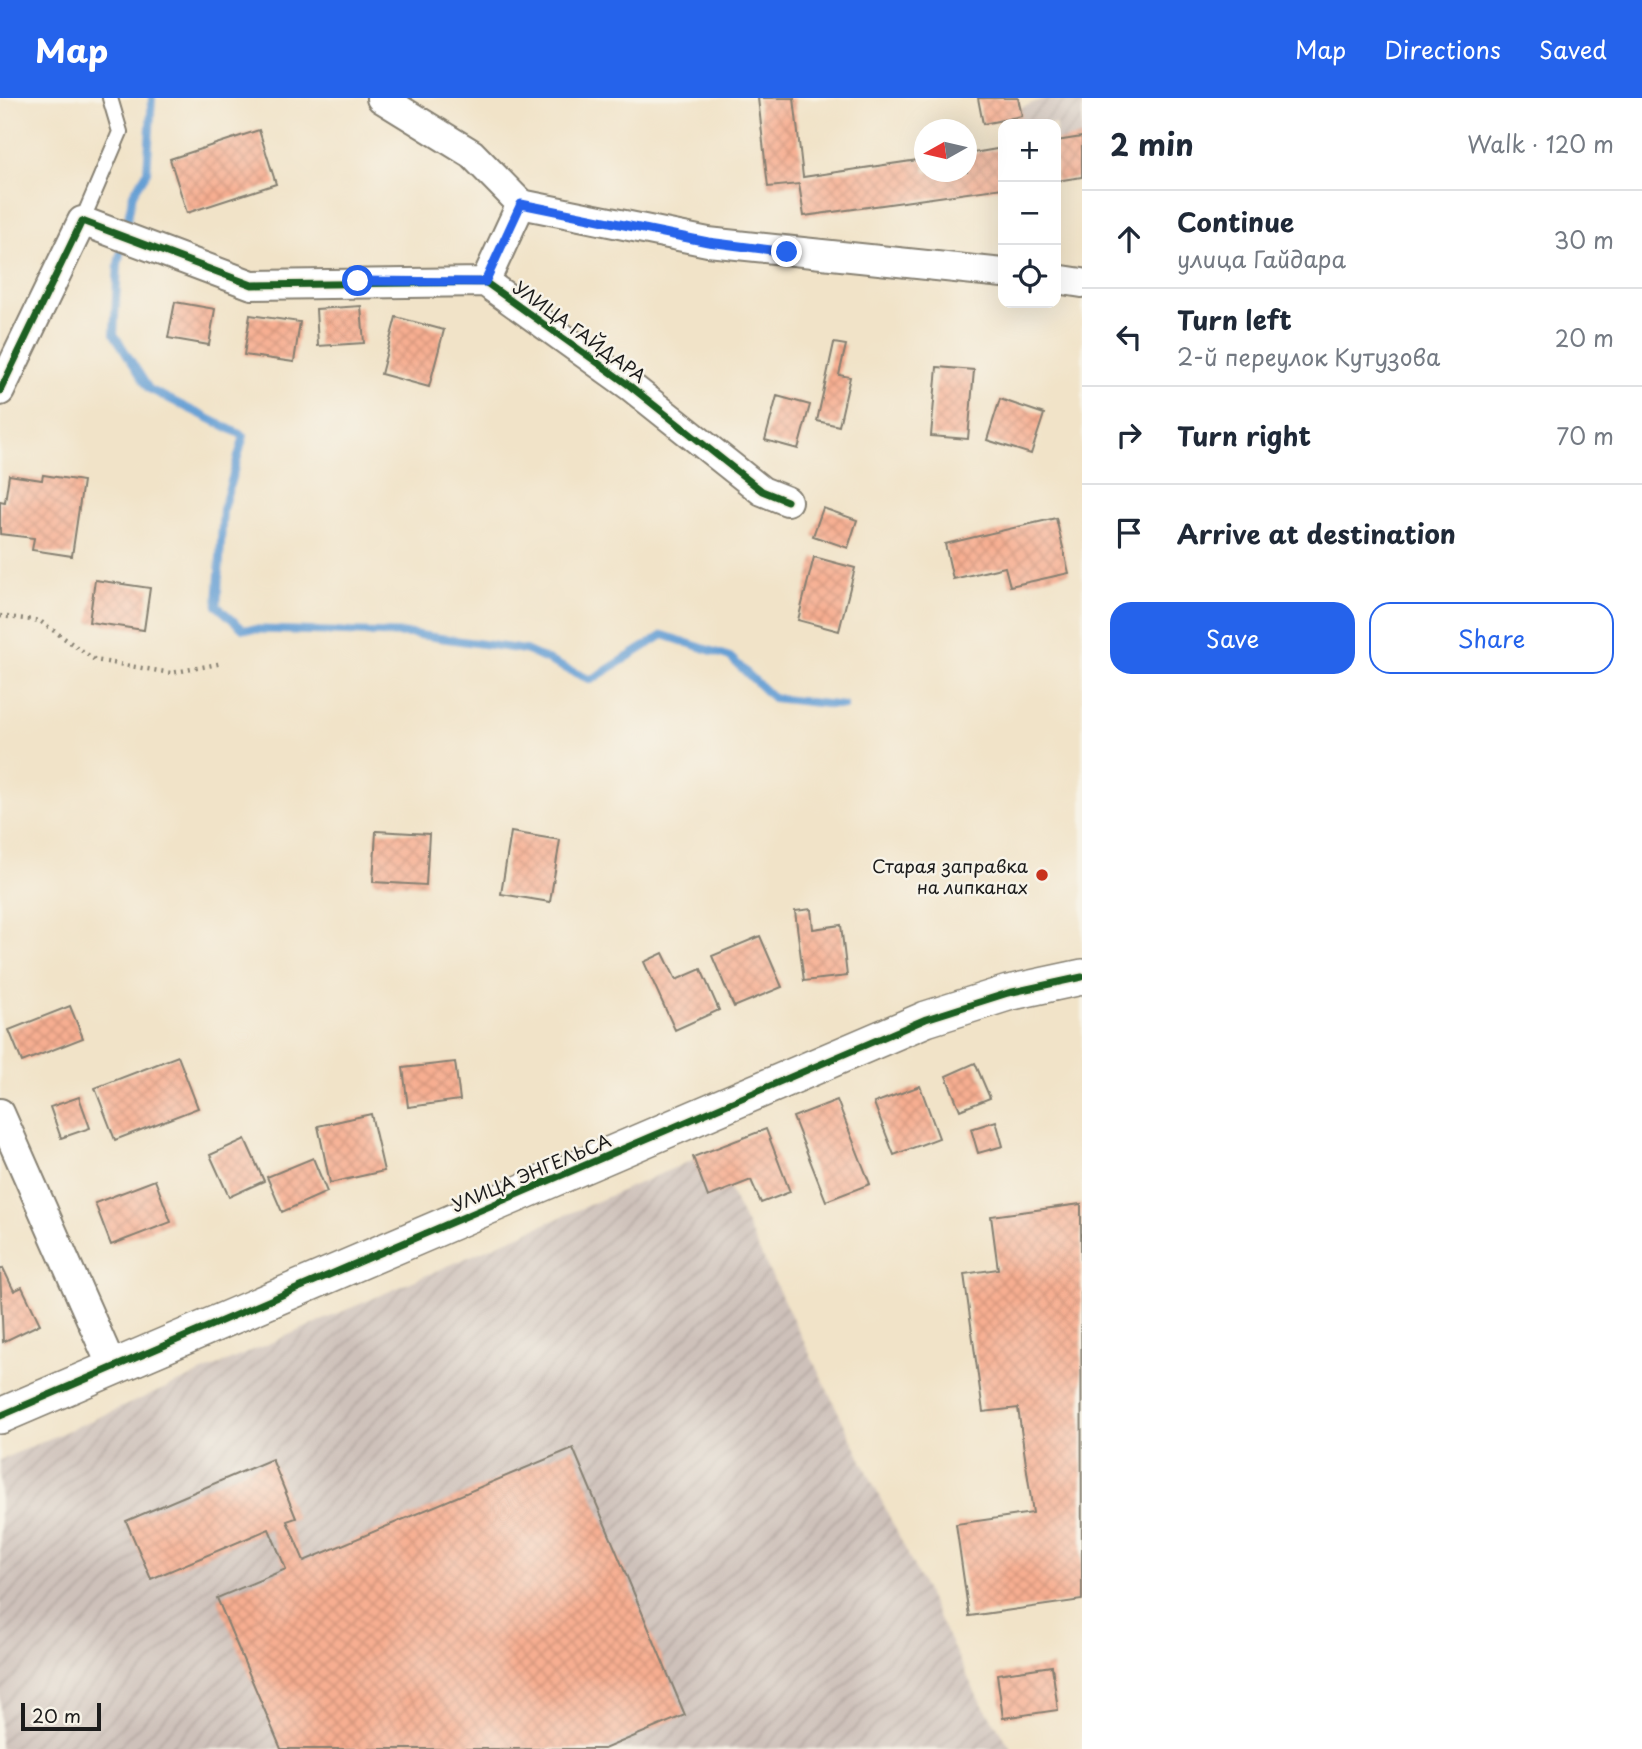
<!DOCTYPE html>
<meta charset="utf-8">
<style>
body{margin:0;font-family:"Playpen Sans",sans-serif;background:#f2f2f3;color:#1f2937}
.controls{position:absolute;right:21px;top:21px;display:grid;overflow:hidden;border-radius:14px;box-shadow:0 7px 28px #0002}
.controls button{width:63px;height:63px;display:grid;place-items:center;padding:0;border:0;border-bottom:2px solid #e0e1e3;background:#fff;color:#1f2937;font:35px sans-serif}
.compass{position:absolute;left:914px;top:21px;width:63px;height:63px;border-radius:50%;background:#fff;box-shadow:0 7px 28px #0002;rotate:262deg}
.scale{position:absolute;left:21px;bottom:18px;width:80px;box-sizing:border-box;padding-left:7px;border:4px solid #1c1c1c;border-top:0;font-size:19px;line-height:24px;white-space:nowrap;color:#1c1c1c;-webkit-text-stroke:5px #f7f3e8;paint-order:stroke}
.stop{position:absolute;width:21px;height:21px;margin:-16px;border:5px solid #2563eb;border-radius:50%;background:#fff}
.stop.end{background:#2563eb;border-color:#fff;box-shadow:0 2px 7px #0008}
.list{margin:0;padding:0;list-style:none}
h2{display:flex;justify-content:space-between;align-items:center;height:91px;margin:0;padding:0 28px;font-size:30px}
h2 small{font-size:23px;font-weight:400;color:#747a83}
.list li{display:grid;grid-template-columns:46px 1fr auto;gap:21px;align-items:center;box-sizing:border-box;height:98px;padding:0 28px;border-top:2px solid #e0e1e3}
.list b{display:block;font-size:26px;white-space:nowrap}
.list p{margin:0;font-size:23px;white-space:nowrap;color:#747a83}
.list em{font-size:23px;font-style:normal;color:#747a83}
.actions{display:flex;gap:14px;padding:21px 28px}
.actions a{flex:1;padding:16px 0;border:2px solid #2563eb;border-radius:21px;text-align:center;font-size:24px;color:#2563eb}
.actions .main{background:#2563eb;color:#fff}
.icon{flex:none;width:38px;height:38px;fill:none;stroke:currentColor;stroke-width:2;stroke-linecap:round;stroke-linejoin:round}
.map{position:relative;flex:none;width:1082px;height:1651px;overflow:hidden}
header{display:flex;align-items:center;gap:42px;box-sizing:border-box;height:98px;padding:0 35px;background:#2563eb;color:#fff}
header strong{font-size:33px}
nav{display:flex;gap:38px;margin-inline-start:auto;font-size:24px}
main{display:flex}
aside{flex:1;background:#fff}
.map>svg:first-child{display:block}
</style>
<header>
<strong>Map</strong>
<nav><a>Map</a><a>Directions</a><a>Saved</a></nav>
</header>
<main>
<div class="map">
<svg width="1082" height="1651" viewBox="0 0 1082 1651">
<defs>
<pattern id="industrial-furrows" width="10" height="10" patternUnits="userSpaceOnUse" patternTransform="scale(1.75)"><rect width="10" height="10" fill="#cec1ba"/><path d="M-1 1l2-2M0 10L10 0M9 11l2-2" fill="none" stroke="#b0a59f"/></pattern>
<pattern id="building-cross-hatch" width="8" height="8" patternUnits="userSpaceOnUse" patternTransform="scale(1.75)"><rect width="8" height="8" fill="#f7ae91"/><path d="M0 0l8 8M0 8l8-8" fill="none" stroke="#d3957c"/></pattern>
</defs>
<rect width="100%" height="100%" fill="#f7f3e8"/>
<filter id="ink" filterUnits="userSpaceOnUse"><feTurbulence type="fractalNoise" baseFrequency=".0143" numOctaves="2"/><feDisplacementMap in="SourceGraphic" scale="14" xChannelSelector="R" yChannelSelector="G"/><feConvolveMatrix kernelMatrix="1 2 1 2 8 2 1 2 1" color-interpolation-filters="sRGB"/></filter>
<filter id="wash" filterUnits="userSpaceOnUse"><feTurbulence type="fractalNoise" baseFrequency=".00686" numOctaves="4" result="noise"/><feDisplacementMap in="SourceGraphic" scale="28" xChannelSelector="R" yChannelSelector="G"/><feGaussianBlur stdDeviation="1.57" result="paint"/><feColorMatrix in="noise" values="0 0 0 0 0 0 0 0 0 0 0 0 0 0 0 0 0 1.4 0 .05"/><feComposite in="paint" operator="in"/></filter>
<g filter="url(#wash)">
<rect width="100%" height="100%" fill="#f1e3c8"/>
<!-- industrial -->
<path fill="url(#industrial-furrows)" d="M 1044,0 L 1082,0 L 1082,79 L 1056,82 L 1056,26 L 1007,26 L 1006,17 Z
M 711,1054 L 978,1600 L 1012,1651 L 0,1651 L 0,1362 Z"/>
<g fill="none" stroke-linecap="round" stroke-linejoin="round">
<!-- stream -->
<path stroke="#659fd4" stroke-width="8" d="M 152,0 L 147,74 L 133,96 L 118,166 L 114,236 L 149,291 L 244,338 L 223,411 L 217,508 L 243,531 L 412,536 L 525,552 L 591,582 L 663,537 L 730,559 L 773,600 L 844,608"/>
</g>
<g id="blocks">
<!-- building -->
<path fill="url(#building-cross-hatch)" d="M 758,0 L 794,0 L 803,79 L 925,61 L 925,74 L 967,74 L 967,56 L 1003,50 L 1003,90 L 804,118 L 799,86 L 768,89 Z
M 978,0 L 1018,0 L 1022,18 L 983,26 Z
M 259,32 L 276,86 L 187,115 L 170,61 Z
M 1082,39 L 1082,79 L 1056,83 L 1056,43 Z
M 175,204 L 215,211 L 209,247 L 168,240 Z
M 361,208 L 364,245 L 318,248 L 316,211 Z
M 250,217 L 300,224 L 294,264 L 244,257 Z
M 396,219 L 444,232 L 429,289 L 381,276 Z
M 834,245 L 846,247 L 839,277 L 850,279 L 839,328 L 817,323 Z
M 937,269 L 974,272 L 968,341 L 931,338 Z
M 777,298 L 810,307 L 798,351 L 765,342 Z
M 1000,301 L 1044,316 L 1031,356 L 987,342 Z
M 9,377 L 42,382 L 43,377 L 83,383 L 72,458 L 32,452 L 34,440 L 0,436 L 0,403 L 5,404 Z
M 823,410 L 857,422 L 848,450 L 813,438 Z
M 1056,420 L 1069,475 L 1010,488 L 1005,469 L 953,481 L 945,446 Z
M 814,459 L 855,470 L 839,533 L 798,522 Z
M 95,482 L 150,490 L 144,532 L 89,524 Z
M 376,733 L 429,736 L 426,787 L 373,784 Z
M 511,734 L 560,742 L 550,804 L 501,796 Z
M 811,811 L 813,831 L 841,827 L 847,878 L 804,883 L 795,813 Z
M 760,838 L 782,889 L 734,909 L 712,858 Z
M 663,855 L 676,882 L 701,871 L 719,912 L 675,932 L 644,864 Z
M 70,908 L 83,940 L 22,964 L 9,932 Z
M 178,958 L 198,1010 L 115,1042 L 95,990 Z
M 455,964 L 460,1002 L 408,1009 L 403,970 Z
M 975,965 L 990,1000 L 960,1012 L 946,978 Z
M 920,988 L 939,1040 L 894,1057 L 874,1005 Z
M 79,999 L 90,1030 L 61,1040 L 50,1009 Z
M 837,1002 L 870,1086 L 826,1103 L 793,1019 Z
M 371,1016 L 384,1073 L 330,1085 L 318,1028 Z
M 996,1023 L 1003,1048 L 978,1055 L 971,1031 Z
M 766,1031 L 790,1094 L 761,1105 L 751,1082 L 708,1099 L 693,1059 Z
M 245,1041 L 264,1083 L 229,1099 L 210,1057 Z
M 313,1060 L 327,1094 L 282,1114 L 267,1079 Z
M 155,1082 L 171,1124 L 111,1147 L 95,1105 Z
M 1081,1106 L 1082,1502 L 969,1518 L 956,1426 L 1033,1415 L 1018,1310 L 983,1314 L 964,1176 L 998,1171 L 991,1118 Z
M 3,1170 L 14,1193 L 22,1189 L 40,1226 L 3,1244 L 0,1172 Z
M 573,1350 L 685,1617 L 604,1651 L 281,1651 L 217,1500 L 286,1471 L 269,1431 L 151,1481 L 126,1423 L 272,1361 L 296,1420 L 287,1423 L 304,1463 Z
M 1052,1568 L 1058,1612 L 1003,1620 L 997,1576 Z"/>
</g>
</g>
<g filter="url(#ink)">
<use href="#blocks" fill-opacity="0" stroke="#868072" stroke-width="2"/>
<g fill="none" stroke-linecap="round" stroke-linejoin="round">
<defs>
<path id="service" d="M 82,123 L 120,34 L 110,0"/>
<path id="minor" d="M 381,0 L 472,56 L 521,106 L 485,184
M 521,106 L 708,144 L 1003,175
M 1056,181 L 1082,185
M 0,293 L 82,123 L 252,187 L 485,184 L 630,288 L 762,393 L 787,403
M 0,1015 L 113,1271"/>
<path id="tertiary" d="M 0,1318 L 926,921 L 1008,895 L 1082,879"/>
</defs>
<!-- service casing -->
<use href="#service" stroke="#868072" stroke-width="18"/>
<!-- minor casing -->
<use href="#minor" stroke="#868072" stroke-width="32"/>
<!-- tertiary casing -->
<use href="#tertiary" stroke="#868072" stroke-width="38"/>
<!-- path -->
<path stroke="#868072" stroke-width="4.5" stroke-dasharray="2 5" stroke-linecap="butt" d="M 0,518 L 40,523 L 95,562 L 171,575 L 223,565"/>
<!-- service -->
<use href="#service" stroke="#fff" stroke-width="14"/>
<!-- minor -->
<use href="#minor" stroke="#fff" stroke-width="28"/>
<!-- tertiary -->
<use href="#tertiary" stroke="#fff" stroke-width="35"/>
<defs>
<path id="cycleway" d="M 0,293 L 82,123 L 252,187 L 485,184 L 630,288 L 762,393 L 787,403
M 0,1318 L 926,921 L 1008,895 L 1082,879"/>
</defs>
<!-- cycleway casing -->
<use href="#cycleway" stroke="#f7f3e8" stroke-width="11"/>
<!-- cycleway -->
<use href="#cycleway" stroke="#1b5e20" stroke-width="7"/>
</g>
</g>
<g fill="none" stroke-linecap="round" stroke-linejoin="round" filter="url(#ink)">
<!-- route -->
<path stroke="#2563eb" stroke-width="9" d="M 358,183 L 485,184 L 521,106 L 708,144 L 787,154"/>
</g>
<!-- markers -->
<circle fill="#c8321e" stroke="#f7f3e8" stroke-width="2.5" cx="1042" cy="777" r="7"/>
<g text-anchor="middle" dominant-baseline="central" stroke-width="5" stroke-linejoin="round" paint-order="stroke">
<!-- street labels -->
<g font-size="18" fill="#1c1c1c" stroke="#f7f3e8">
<text transform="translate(580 233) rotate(36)">УЛИЦА ГАЙДАРА</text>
<text transform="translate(531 1074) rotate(-23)">УЛИЦА ЭНГЕЛЬСА</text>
</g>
<!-- poi labels -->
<g font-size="18" fill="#1c1c1c" stroke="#f7f3e8" text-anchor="end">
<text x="1028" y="767">Старая заправка<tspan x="1028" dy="21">на липканах</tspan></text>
</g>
</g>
</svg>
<div class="controls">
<button>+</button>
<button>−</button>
<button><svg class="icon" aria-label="locate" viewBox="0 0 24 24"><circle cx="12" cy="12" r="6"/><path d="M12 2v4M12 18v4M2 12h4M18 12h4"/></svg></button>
</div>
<svg class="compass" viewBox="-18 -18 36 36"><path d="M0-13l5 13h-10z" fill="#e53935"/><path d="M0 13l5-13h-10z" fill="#747a83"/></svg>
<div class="scale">20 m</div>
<div class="stop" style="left:358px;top:183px"></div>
<div class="stop end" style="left:787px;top:154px"></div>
</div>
<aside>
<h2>2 min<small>Walk · 120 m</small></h2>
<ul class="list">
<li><svg class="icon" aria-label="ahead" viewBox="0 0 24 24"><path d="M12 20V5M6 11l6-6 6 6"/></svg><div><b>Continue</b><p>улица Гайдара</p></div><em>30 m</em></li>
<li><svg class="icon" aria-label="left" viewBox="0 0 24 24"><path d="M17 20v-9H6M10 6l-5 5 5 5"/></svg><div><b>Turn left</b><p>2-й переулок Кутузова</p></div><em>20 m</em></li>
<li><svg class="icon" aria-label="right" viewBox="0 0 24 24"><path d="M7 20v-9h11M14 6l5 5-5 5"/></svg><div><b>Turn right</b></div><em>70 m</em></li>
<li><svg class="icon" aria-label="arrive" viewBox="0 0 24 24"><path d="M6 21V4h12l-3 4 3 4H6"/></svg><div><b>Arrive at destination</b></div></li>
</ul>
<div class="actions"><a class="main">Save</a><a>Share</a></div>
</aside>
</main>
